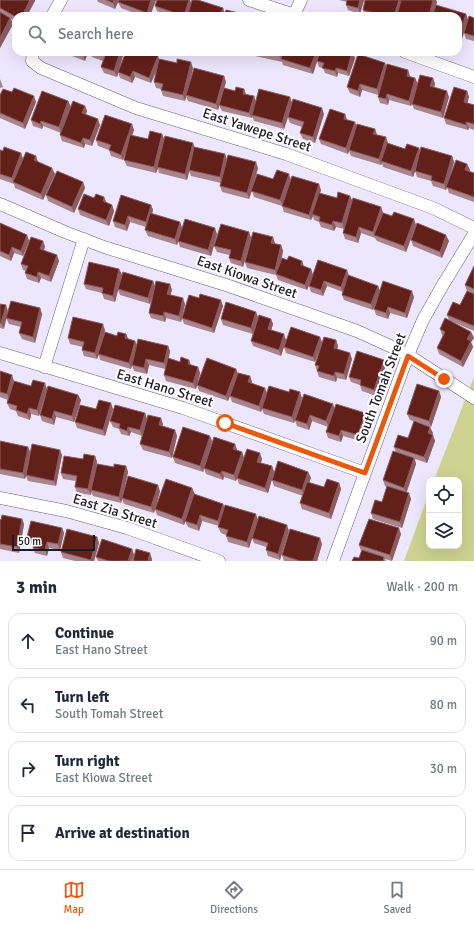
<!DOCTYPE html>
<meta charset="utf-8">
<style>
body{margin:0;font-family:Signika,sans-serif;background:#f6f6f7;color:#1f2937}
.controls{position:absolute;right:12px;bottom:12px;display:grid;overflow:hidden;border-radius:8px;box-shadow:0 4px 16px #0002}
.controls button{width:36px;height:36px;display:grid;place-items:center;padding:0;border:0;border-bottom:1px solid #e0e1e3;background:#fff;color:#1f2937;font:20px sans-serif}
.scale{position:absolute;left:12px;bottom:10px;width:83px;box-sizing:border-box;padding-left:4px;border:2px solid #1d1a22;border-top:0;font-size:11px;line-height:14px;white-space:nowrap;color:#1d1a22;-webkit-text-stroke:3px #fff;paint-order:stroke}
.stop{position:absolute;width:12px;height:12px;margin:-9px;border:3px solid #ea580c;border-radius:50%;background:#fff}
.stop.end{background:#ea580c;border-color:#fff;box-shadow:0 1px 4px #0008}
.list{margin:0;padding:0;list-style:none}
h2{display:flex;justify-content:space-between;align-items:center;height:52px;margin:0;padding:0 16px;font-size:17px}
h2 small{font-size:13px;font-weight:400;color:#747a83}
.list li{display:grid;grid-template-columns:26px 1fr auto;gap:12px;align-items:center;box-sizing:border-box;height:56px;margin:0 8px 8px;padding:0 8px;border:1px solid #e0e1e3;border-radius:12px}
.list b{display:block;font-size:15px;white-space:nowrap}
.list p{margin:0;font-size:13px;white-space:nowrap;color:#747a83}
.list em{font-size:13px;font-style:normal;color:#747a83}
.icon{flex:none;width:22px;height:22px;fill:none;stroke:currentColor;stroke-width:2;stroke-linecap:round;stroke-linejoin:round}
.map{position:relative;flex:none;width:474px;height:561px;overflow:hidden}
.search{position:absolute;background:#fff;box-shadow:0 4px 16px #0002;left:12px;right:12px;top:12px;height:44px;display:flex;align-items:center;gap:10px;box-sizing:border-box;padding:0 14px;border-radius:12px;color:#747a83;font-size:15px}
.sheet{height:308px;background:#fff}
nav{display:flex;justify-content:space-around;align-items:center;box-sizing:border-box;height:56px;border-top:1px solid #e0e1e3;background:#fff;font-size:11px;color:#747a83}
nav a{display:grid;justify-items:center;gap:2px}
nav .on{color:#ea580c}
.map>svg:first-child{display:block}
</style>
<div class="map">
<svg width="474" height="561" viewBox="0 0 474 561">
<rect width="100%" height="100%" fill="#ede7fd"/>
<!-- green -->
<path fill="#ced290" d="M 474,377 L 474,561 L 404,561 L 429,493 L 429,546 L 459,546 L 459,480 L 434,480 Z"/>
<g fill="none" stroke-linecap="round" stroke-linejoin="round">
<defs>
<path id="minor" d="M 249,0 L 298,16
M 294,15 L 301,0
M 52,16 L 61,0
M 33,52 L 32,61 L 41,68 L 136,108 L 286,154 L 433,208 L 474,228
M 405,52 L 474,77
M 0,204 L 65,232 L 104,247 L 229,286 L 357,331 L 390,346 L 408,355 L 474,398
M 0,353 L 183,408 L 365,473
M 44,367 L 84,239
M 0,498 L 66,511 L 127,528 L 219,561
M 333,561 L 408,355 L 423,320 L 441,288 L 474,234"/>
</defs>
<!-- minor casing -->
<use href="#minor" stroke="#676174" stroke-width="13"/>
<!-- minor -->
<use href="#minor" stroke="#fff" stroke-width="12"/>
</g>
<!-- wall -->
<path fill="#a8848c" d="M 0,0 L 35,1 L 16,16 L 16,21 L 11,19 L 13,24 L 0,48 Z
M 97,0 L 119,0 L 115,9 L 98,2 Z
M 119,0 L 156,0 L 150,16 L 142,16 L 121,8 L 118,2 Z
M 157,0 L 190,0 L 191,3 L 223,8 L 225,14 L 239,13 L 240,16 L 188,16 L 188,15 L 188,16 L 170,16 L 157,11 L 155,6 Z
M 339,0 L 364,0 L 360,14 L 348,10 L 346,5 L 347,2 Z
M 437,2 L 433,15 L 466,14 L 468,20 L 474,18 L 474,41 L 466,39 L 464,33 L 459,48 L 458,47 L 458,16 L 365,16 L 363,10 Z
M 62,52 L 88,52 L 85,61 Z
M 90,52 L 124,52 L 117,77 L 104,73 L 101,67 L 103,61 L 92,57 Z
M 250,52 L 351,52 L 355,58 L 349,76 L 338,73 L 337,77 L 325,73 L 323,68 L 319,67 L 317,61 L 319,55 L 313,74 L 283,65 L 282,62 L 251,55 Z
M 159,60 L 193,68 L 189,87 L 224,76 L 226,82 L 224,88 L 235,91 L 244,89 L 246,94 L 254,96 L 256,102 L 290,97 L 292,103 L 324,114 L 315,143 L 303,139 L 300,133 L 302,127 L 290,123 L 288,118 L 284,129 L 254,121 L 252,116 L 252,118 L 222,111 L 219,105 L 218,110 L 188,101 L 186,96 L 185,101 L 163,96 L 161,90 L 161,89 L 156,88 L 154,82 L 157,70 L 151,83 L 135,77 L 132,83 L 120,78 L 118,72 Z
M 385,63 L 386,67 L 410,76 L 410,77 L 415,78 L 417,83 L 433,78 L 435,84 L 434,87 L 449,97 L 443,118 L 414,109 L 412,104 L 411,106 L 389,100 L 388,105 L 380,103 L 378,97 L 378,95 L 362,90 L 360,97 L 350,93 L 347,87 Z
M 0,79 L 3,87 L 0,88 Z
M 467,91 L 469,97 L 467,103 L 474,105 L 474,130 L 469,128 L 468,130 L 446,124 L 444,118 Z
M 0,95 L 36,102 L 25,129 L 0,118 Z
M 68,101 L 71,107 L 85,106 L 87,111 L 86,114 L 100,125 L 92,146 L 85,144 L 84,148 L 62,141 L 60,135 L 61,133 L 43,126 L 42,129 L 33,126 L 31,120 Z
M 345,114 L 347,120 L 356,126 L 375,129 L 377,135 L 388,143 L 405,149 L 419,148 L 420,152 L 452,156 L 454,162 L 448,183 L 467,164 L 470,170 L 469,171 L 474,173 L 474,202 L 449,193 L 447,187 L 446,190 L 433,186 L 431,181 L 417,177 L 415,171 L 413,177 L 383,167 L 382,163 L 381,165 L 351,156 L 349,151 L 348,154 L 321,144 L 319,139 Z
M 134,130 L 132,136 L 148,139 L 162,134 L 164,139 L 193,143 L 194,147 L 225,154 L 227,160 L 258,168 L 252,188 L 273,179 L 291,179 L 321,190 L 320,193 L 337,198 L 381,207 L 383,213 L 416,225 L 406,252 L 377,241 L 375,238 L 361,233 L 358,243 L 345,239 L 343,233 L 344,229 L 336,227 L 334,231 L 321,227 L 319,222 L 314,220 L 313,216 L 311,220 L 284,212 L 282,206 L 254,197 L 252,191 L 249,199 L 222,192 L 220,186 L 221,183 L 191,176 L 189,171 L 187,180 L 159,173 L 158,168 L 156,173 L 127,166 L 124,160 L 128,147 L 123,160 L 111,156 L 109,150 L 98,146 L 96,140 Z
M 0,150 L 3,151 L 21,153 L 23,159 L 21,164 L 36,156 L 38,162 L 55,174 L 43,200 L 15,188 L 14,184 L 0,179 Z
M 83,182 L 85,188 L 74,213 L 48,201 L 46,195 Z
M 104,197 L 106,202 L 112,205 L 114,211 L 109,226 L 80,215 L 78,209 L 94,198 Z
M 151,205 L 153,210 L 152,214 L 180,222 L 182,228 L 177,245 L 148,236 L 145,230 L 146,227 L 130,222 L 127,231 L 115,227 L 113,221 Z
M 0,223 L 27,235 L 29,241 L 23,256 L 14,253 L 11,261 L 0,256 Z
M 249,232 L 251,238 L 281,245 L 283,251 L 282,258 L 287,260 L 302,261 L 304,267 L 311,269 L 313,275 L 307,290 L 278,280 L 276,275 L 247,268 L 245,262 L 249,246 L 243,267 L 231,263 L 229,258 L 229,255 L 217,252 L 214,246 Z
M 217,234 L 211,256 L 180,247 L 178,241 Z
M 411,240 L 449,241 L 442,258 L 413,246 Z
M 43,241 L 45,247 L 44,250 L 59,261 L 51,282 L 41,278 L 39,283 L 27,279 L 25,273 L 26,271 L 23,270 L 21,264 Z
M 318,260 L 349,276 L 378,286 L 380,291 L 373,310 L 344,300 L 342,295 L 343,292 L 327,286 L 323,296 L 311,292 L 309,286 Z
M 474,266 L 474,294 L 467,291 L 465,285 Z
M 119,269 L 122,275 L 119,284 L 153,281 L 155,286 L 170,284 L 172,290 L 170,295 L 185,304 L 181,322 L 166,318 L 165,322 L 151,318 L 149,313 L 153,293 L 150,304 L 120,295 L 118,290 L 115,302 L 104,299 L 102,293 L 86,289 L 84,284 Z
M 474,294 L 474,331 L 453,322 L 471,332 L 474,338 L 471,342 L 473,347 L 463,367 L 439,354 L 437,348 L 443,336 L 442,335 L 440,329 L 449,320 L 447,315 L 460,305 Z
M 414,297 L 407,318 L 390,313 L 388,319 L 376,315 L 374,309 Z
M 0,304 L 4,329 L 0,328 Z
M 223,306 L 214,333 L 184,324 L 182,318 Z
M 40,308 L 42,314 L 35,343 L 22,339 L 19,333 L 21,327 L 9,324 L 6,318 Z
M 258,317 L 253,334 L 223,325 L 221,319 Z
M 271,319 L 273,324 L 271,330 L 286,340 L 322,342 L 336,340 L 338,346 L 337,349 L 352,359 L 346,380 L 337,378 L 336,382 L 319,377 L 315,365 L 320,349 L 315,362 L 286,353 L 284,347 L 281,356 L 253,346 L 251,341 Z
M 105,330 L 101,346 L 117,336 L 126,334 L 128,339 L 135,341 L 137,346 L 168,346 L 170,351 L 169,359 L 198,367 L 200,373 L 196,389 L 166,381 L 164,375 L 165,369 L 149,365 L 147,374 L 134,371 L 132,365 L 134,358 L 131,369 L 100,360 L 99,355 L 97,359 L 84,356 L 82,350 L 83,347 L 70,344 L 68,338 Z
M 386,365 L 376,396 L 362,391 L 360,385 L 351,382 L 349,377 Z
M 236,369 L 238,373 L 250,376 L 252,382 L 251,383 L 267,392 L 302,398 L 295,419 L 334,408 L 367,419 L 360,441 L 343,436 L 341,442 L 328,438 L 326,432 L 328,427 L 312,421 L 309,430 L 297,426 L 295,420 L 294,423 L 264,414 L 262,409 L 261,412 L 232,402 L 230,396 L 228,401 L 199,391 L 197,385 Z
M 0,371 L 14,381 L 31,386 L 47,389 L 39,416 L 31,414 L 30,420 L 18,416 L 16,411 L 10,409 L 7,403 L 8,400 L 0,397 Z
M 439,391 L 441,397 L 431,427 L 410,420 L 407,414 Z
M 78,395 L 81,400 L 74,422 L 56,417 L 54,425 L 42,421 L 40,415 Z
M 96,409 L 113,409 L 105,436 L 77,428 L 75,422 Z
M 145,413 L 147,419 L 142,436 L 131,432 L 129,436 L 121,434 L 119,429 L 113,427 L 110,421 Z
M 163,424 L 162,426 L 175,430 L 177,436 L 172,458 L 143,450 L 140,444 Z
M 433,433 L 432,434 L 435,441 L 427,463 L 415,459 L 416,464 L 407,492 L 411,499 L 402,528 L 373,519 L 371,513 L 382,502 L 387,487 L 385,486 L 383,480 L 396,452 L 394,447 L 408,438 Z
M 0,441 L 28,447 L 30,452 L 62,455 L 56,486 L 28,481 L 26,476 L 25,479 L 0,474 Z
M 212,441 L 203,472 L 175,463 L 173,457 Z
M 235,444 L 237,450 L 242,452 L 244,458 L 262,459 L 261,463 L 272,466 L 274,472 L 268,493 L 239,484 L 237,478 L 241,467 L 236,481 L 224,477 L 223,480 L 206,474 L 204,468 Z
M 95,456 L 97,462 L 94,480 L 114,467 L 126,466 L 128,472 L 124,490 L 160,491 L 154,513 L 124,504 L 122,499 L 121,503 L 93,496 L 91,491 L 91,495 L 77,493 L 75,487 L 76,481 L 63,479 L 61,473 L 83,459 Z
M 308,472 L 311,478 L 309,482 L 324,487 L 339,483 L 341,489 L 331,519 L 302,509 L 300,503 L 303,496 L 274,486 L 272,480 Z
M 192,488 L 194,494 L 223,504 L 225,508 L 258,519 L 287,525 L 280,560 L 268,556 L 266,550 L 266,547 L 254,543 L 252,538 L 249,548 L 228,542 L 226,535 L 221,533 L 218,527 L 219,526 L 202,521 L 199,531 L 188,527 L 185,521 L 189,509 L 184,525 L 157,515 L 155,509 Z
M 0,519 L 22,519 L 24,524 L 19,553 L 0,549 Z
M 62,528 L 64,533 L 60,550 L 49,548 L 47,556 L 35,553 L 33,548 L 33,544 L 30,543 L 27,537 Z
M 401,534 L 392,561 L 385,559 L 386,561 L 352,561 L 359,558 L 361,551 L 359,545 Z
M 97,537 L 99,543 L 94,561 L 75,561 L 63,558 L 61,552 Z
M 322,544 L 317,561 L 284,561 L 282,555 Z
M 132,549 L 134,555 L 132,561 L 98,561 L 96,557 Z"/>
<!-- shaded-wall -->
<path fill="#8c5c5f" d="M 30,0 L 35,0 L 35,1 L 27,16 L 22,16 Z
M 114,0 L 119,0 L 115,9 L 113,3 Z
M 151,0 L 156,0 L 150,16 L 148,16 L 147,13 Z
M 189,0 L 190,0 L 192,5 L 188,16 L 184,16 Z
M 360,0 L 364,0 L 360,14 L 358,8 Z
M 399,0 L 402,0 L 397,15 L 397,16 L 394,16 Z
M 433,0 L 436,0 L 437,2 L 432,16 L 429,16 Z
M 223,8 L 225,14 L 224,16 L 220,16 Z
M 466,14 L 468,20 L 459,48 L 458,45 L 458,38 Z
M 10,18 L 13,24 L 0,48 L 0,38 Z
M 84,52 L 88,52 L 85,61 L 83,55 Z
M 120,52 L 124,52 L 117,77 L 114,71 Z
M 281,52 L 285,52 L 281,59 L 280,56 Z
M 316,52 L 320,52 L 313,74 L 310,68 Z
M 352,52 L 355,58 L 349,76 L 347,71 Z
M 158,56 L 160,62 L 151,83 L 149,78 Z
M 191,62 L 193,68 L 185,101 L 183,95 Z
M 385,63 L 387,69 L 379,95 L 377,89 Z
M 336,68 L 338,73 L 337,77 L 335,71 Z
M 408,70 L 410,76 L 409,81 L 407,76 Z
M 133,71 L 135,77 L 132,83 L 130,77 Z
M 224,76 L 226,82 L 218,110 L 216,104 Z
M 415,78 L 418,84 L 411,106 L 409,101 Z
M 433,78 L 435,84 L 433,92 L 430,86 Z
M 360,84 L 362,90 L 360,97 L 358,91 Z
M 244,89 L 246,95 L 243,94 Z
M 447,91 L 449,97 L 443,118 L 441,112 Z
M 467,91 L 469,97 L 466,108 L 464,102 Z
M 387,94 L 389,100 L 388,105 L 386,99 Z
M 34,96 L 36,102 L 25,129 L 23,123 Z
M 254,96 L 256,102 L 252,118 L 249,113 Z
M 290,97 L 292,103 L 284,129 L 282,123 Z
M 68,101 L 71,107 L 61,133 L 59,127 Z
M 85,106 L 87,111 L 84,119 L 82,113 Z
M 322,108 L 324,114 L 315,143 L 313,137 Z
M 345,114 L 347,120 L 344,119 Z
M 98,119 L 100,125 L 92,146 L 90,140 Z
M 41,121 L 43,126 L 42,129 L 40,124 Z
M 355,122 L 357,128 L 349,150 L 349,151 L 348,154 L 346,148 Z
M 466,122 L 469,128 L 468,130 L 466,125 Z
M 132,124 L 134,130 L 123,160 L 121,155 Z
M 375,129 L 377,135 L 373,134 Z
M 162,134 L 164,139 L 157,167 L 158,168 L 156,173 L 154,167 Z
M 386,137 L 388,143 L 381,161 L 382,163 L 381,165 L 379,159 Z
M 83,138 L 85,144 L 84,148 L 81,143 Z
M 193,143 L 195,149 L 187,180 L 185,174 Z
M 419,148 L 421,154 L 413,177 L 411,171 Z
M 21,153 L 23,159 L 15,183 L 13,182 L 14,184 L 12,178 Z
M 225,154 L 227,160 L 222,183 L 220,177 Z
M 36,156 L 38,162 L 34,160 Z
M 452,156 L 454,162 L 446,190 L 444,184 Z
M 256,162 L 258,168 L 249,199 L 247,193 Z
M 467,164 L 470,170 L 467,176 L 465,170 Z
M 52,168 L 55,174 L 43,200 L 41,194 Z
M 289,174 L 291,180 L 283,206 L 280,200 Z
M 83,182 L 85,188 L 74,213 L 72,207 Z
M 319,184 L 321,190 L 313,215 L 312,214 L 313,216 L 311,220 L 309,215 Z
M 350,196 L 353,202 L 344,229 L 342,223 Z
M 104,197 L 106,202 L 103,201 Z
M 112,205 L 114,211 L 109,226 L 106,220 Z
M 151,205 L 153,210 L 148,228 L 146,222 Z
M 381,207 L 383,213 L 374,235 L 373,232 Z
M 128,216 L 130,222 L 127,231 L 125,225 Z
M 414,219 L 416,225 L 406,252 L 404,246 Z
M 333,221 L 336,227 L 334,231 L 332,225 Z
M 180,222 L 182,228 L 177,245 L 175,239 Z
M 359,227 L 361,233 L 358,243 L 356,237 Z
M 215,228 L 217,234 L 211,256 L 208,250 Z
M 249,232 L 251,238 L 243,267 L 241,261 Z
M 27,235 L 29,241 L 23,256 L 21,251 Z
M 446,235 L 449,241 L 442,258 L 440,252 Z
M 273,237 L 275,243 L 274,249 L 271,243 Z
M 43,241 L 45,247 L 42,254 L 40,249 Z
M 281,245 L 283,251 L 277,276 L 275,270 Z
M 12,247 L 14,253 L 11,261 L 9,255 Z
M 57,255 L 59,261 L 51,282 L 49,276 Z
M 302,261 L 304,267 L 301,265 Z
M 119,269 L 122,275 L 115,302 L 113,296 Z
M 311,269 L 313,275 L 307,290 L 305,285 Z
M 347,270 L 349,276 L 343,292 L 341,287 Z
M 38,272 L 41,278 L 39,283 L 37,277 Z
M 153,281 L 155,287 L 150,304 L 148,298 Z
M 324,281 L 327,286 L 323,296 L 321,290 Z
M 170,284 L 172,290 L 169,300 L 167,294 Z
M 378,286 L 380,291 L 373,310 L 371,304 Z
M 412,291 L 414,297 L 407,318 L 405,313 Z
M 183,298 L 185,304 L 181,322 L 179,316 Z
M 221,300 L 223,306 L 214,333 L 212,328 Z
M 6,305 L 8,311 L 4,329 L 1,323 Z
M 388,307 L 390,313 L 388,319 L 386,313 Z
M 40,308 L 42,314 L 35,343 L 33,337 Z
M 164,312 L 166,318 L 165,322 L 163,316 Z
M 256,312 L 258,317 L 253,334 L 251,328 Z
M 271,319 L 273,324 L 270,335 L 268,329 Z
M 103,324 L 105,330 L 97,359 L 95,353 Z
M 471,332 L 474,338 L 471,342 L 473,347 L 463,367 L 461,361 L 467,339 Z
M 126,334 L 129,340 L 125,338 Z
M 284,334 L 286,340 L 281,356 L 279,350 Z
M 320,337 L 322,342 L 315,362 L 313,357 Z
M 336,340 L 338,346 L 336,354 L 334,348 Z
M 135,341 L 137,347 L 131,369 L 129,363 Z
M 168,346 L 170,351 L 166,369 L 164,363 Z
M 350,353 L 352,359 L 346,380 L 344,374 Z
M 146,359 L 149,365 L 147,374 L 144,368 Z
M 189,360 L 191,365 L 188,364 Z
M 384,360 L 386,365 L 376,396 L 374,390 Z
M 198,367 L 200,373 L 196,389 L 193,383 Z
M 236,369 L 238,375 L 228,401 L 226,396 Z
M 335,372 L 337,378 L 336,382 L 334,376 Z
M 12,375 L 14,381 L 9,400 L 7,394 Z
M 250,376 L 252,382 L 250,388 L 248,382 Z
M 45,383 L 47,389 L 39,416 L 37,410 Z
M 265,388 L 267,394 L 261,412 L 259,406 Z
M 439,391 L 441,397 L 431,427 L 429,421 Z
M 300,392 L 302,398 L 294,423 L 292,417 Z
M 78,395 L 81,400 L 74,422 L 72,416 Z
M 111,403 L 113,409 L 105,436 L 103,430 Z
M 333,404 L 335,410 L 329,427 L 326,421 Z
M 29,408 L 31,414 L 30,420 L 27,414 Z
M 54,411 L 56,417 L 54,425 L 52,419 Z
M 145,413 L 147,419 L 142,436 L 140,430 Z
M 365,413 L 367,419 L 360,441 L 358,435 Z
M 310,415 L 312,421 L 309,430 L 307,424 Z
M 161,418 L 163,424 L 161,431 L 159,425 Z
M 128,427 L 131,432 L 129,436 L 127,431 Z
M 430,427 L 433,433 L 431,439 L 428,433 Z
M 175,430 L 177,436 L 172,458 L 169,452 Z
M 341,430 L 343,436 L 341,442 L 339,436 Z
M 433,435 L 435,441 L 427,463 L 424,457 Z
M 210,436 L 212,441 L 203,472 L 200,466 Z
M 235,444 L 237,450 L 235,455 L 233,449 Z
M 28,447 L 30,452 L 25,479 L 23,473 Z
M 60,450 L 62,455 L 56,486 L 54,481 Z
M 242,452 L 244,458 L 236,481 L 234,475 Z
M 260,453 L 262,459 L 259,468 L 257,462 Z
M 95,456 L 97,462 L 91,495 L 88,489 Z
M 414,458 L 416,464 L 406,493 L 404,488 Z
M 126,466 L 128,472 L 122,498 L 122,499 L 121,503 L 119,497 Z
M 272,466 L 274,472 L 268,493 L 265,488 Z
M 222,471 L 224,477 L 223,480 L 220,474 Z
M 308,472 L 311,478 L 304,496 L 302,490 Z
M 339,483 L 341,489 L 331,519 L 329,513 Z
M 158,485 L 160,491 L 154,513 L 151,507 Z
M 192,488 L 195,494 L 184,525 L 182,519 Z
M 409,493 L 411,499 L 402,528 L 400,522 Z
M 223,504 L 225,509 L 220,527 L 218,521 Z
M 256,514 L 258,520 L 249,548 L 247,542 Z
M 200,515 L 202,521 L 199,531 L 197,525 Z
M 22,519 L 24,524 L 19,553 L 17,547 Z
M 287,525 L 289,531 L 280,560 L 278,554 Z
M 62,528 L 64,533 L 60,550 L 58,544 Z
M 399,528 L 401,534 L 392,561 L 390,555 Z
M 97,537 L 99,543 L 94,561 L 91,561 L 91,560 Z
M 320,538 L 322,544 L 317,561 L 313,561 Z
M 47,542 L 49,548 L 47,556 L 45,550 Z
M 132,549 L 134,555 L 132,561 L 128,561 Z
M 150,553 L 152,559 L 152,561 L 148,561 Z"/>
<!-- building -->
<path fill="#62201b" stroke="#8c5c5f" d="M 0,0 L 30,0 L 22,16 L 16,16 L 16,17 L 0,8 Z
M 106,0 L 114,0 L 113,3 Z
M 119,0 L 151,0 L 147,13 L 118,2 Z
M 157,0 L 189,0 L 184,16 L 155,6 Z
M 192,0 L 198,0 L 223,8 L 220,16 L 193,16 L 188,14 Z
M 347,0 L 360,0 L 358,8 L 346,5 Z
M 365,0 L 399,0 L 394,16 L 384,16 L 363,10 Z
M 401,0 L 433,0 L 429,16 L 400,16 L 397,15 Z
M 436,5 L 466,14 L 458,38 L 458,16 L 432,16 Z
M 226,10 L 239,13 L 238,16 L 224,16 Z
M 0,12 L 10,18 L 0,38 Z
M 469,16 L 474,18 L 474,36 L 464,33 Z
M 75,52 L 84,52 L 83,55 Z
M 91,52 L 120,52 L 114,71 L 101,67 L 105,56 Z
M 126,52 L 148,52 L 158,56 L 149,78 L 133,71 L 130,77 L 118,72 Z
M 262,52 L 281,52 L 280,56 Z
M 283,52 L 316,52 L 310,68 L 281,59 Z
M 320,52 L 352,52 L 347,71 L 336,68 L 335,71 L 322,68 L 324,63 L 317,61 Z
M 358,54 L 385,63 L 377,89 L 360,84 L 358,91 L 347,87 Z
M 159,59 L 177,63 L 177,59 L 191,62 L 183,95 L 161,90 L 163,84 L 154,82 Z
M 387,64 L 408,70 L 407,76 L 415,78 L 409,101 L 387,94 L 386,99 L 378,97 Z
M 194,68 L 224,76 L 216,104 L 186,95 Z
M 420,75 L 433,78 L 430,86 L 447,91 L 441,112 L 412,104 Z
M 236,87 L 244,89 L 243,94 L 254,96 L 249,113 L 219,105 L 224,88 L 235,91 Z
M 454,87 L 467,91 L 464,102 L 474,105 L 474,124 L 466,122 L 466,125 L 444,118 Z
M 14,88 L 34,96 L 23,123 L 0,113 L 0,95 L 3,89 L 12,92 Z
M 259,89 L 290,97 L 282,123 L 252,115 Z
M 42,91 L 68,101 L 59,127 L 41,121 L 40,124 L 31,120 Z
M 293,99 L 322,108 L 313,137 L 300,133 L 304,122 L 288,117 Z
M 73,101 L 85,106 L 82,113 L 98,119 L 90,140 L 83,138 L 81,143 L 60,135 Z
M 330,109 L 345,114 L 344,119 L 355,122 L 346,148 L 319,139 Z
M 105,115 L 132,124 L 121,155 L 109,150 L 111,145 L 96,140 Z
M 357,124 L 375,129 L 373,134 L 386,137 L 379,159 L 349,150 Z
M 150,131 L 162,134 L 154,167 L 124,160 L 130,135 L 148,139 Z
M 165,136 L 193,143 L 185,174 L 157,167 Z
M 387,143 L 405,149 L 407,144 L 419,148 L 411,171 L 381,161 Z
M 4,147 L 21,153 L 12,178 L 0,174 L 0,150 L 3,151 Z
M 194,147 L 225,154 L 220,177 L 189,170 Z
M 421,147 L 452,156 L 444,184 L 431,180 L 432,176 L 415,171 Z
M 26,152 L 36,156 L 34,160 L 52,168 L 41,194 L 13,182 Z
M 228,155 L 256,162 L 247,193 L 220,186 Z
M 456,160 L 467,164 L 465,170 L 474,173 L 474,197 L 446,187 Z
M 277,170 L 289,174 L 280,200 L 251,191 L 257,174 L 273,179 Z
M 57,171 L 83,182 L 72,207 L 46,195 Z
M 292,176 L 319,184 L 309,215 L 282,206 Z
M 338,192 L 350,196 L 342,223 L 333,221 L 332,225 L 319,221 L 320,217 L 312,214 L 319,193 L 337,198 Z
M 84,194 L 94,198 L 96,194 L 104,197 L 103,201 L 112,205 L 106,220 L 78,209 Z
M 121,195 L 151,205 L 146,222 L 128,216 L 125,225 L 113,221 Z
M 353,198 L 381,207 L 373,232 L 359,227 L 356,237 L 343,233 Z
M 394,212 L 414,219 L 404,246 L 374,235 L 383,213 L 392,216 Z
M 150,213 L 180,222 L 175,239 L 145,230 Z
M 185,219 L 215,228 L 208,250 L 178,241 Z
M 0,223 L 27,235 L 21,251 L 12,247 L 9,255 L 0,251 Z
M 417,223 L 446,235 L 440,252 L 411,240 Z
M 221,224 L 249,232 L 241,261 L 229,258 L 231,250 L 214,246 Z
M 253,232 L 273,237 L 271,243 L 281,245 L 275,270 L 245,262 Z
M 31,237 L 43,241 L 40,249 L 57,255 L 49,276 L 38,272 L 37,277 L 25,273 L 28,266 L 21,264 Z
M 289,256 L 302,261 L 301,265 L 311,269 L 305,285 L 276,274 L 282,258 L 287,260 Z
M 318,260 L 347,270 L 341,287 L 324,281 L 321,290 L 309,286 Z
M 89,262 L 119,269 L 113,296 L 102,293 L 103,288 L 84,284 Z
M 474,266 L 474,289 L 465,285 Z
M 123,272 L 153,281 L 148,298 L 118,289 Z
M 348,275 L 378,286 L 371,304 L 342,295 Z
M 156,281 L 170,284 L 167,294 L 183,298 L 179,316 L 164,312 L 163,316 L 149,313 Z
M 383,281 L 412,291 L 405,313 L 388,307 L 386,313 L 374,309 Z
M 467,291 L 474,294 L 474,326 L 447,315 L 453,302 L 460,305 Z
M 200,294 L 221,300 L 212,328 L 182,318 L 189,295 L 199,298 Z
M 11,301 L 40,308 L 33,337 L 19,333 L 22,322 L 6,318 Z
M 226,302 L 256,312 L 251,328 L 221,319 Z
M 0,304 L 6,305 L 1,323 L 0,323 Z
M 259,315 L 271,319 L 268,329 L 284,334 L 279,350 L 251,341 Z
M 73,317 L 103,324 L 95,353 L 82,350 L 84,342 L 68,338 Z
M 445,318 L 471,332 L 467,339 L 471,341 L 461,361 L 437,348 L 445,332 L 440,329 Z
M 291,327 L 320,337 L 313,357 L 284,347 Z
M 105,332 L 117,336 L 118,332 L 126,334 L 125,338 L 135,341 L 129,363 L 98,354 Z
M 324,337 L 336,340 L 334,348 L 350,353 L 344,374 L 335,372 L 334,376 L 317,371 L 319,366 L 315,365 Z
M 138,339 L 168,346 L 164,363 L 146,359 L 144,368 L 132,365 Z
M 357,351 L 384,360 L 374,390 L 360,385 L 361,380 L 349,377 Z
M 181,357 L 189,360 L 188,364 L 198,367 L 193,383 L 164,375 L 168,358 L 180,362 Z
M 207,358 L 236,369 L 226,396 L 197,385 Z
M 0,371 L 12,375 L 7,394 L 0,392 Z
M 238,373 L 250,376 L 248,382 L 265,388 L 259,406 L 230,396 Z
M 33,380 L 45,383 L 37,410 L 29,408 L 27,414 L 16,410 L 17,406 L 7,403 L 14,381 L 31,386 Z
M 417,384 L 439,391 L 429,421 L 407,414 Z
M 48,386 L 78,395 L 72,416 L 54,411 L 52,419 L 40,415 Z
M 269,386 L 289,392 L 290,389 L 300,392 L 292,417 L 262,408 Z
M 304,394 L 333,404 L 326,421 L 310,415 L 307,424 L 295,420 Z
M 99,400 L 111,403 L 103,430 L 75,422 L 80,405 L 96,409 Z
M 336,404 L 365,413 L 358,435 L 341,430 L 339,436 L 326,432 Z
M 115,405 L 145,413 L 140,430 L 128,427 L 127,431 L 119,428 L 120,424 L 110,421 Z
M 148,415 L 161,418 L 159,425 L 175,430 L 169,452 L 140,444 Z
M 414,421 L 430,427 L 428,433 L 433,435 L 424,457 L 394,447 L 398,435 L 408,438 Z
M 183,427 L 210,436 L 200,466 L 173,457 Z
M 214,437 L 235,444 L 233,449 L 242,452 L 234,475 L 222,471 L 220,474 L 204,468 Z
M 0,441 L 28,447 L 23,473 L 0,469 Z
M 32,444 L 60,450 L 54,481 L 26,475 Z
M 247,449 L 260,453 L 257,462 L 272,466 L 265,488 L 237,478 Z
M 393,451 L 414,458 L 404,488 L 383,480 Z
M 84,454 L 95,456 L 88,489 L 75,487 L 77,476 L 61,473 L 64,456 L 83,459 Z
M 278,461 L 308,472 L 302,490 L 272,480 Z
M 97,464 L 114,467 L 114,464 L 126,466 L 119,497 L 91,490 Z
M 128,476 L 158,485 L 151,507 L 122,498 Z
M 166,479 L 192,488 L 182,519 L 155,509 Z
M 327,479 L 339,483 L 329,513 L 300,503 L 307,482 L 324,487 Z
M 387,486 L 409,493 L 400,522 L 371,513 L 375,500 L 382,502 Z
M 194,494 L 223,504 L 218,521 L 200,515 L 197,525 L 185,521 Z
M 225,505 L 256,514 L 247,542 L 226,536 L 228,530 L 218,527 Z
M 2,515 L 22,519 L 17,547 L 0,544 L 0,519 L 1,520 Z
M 259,516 L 287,525 L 278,554 L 266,550 L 268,543 L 252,538 Z
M 369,519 L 399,528 L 390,555 L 359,545 Z
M 31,521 L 62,528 L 58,544 L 47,542 L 45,550 L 33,548 L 35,539 L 27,537 Z
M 67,529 L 97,537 L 91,560 L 61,552 Z
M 290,529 L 320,538 L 313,561 L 300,561 L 282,555 Z
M 102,539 L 132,549 L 128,561 L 109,561 L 96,557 Z
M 136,549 L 150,553 L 148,561 L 133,561 Z
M 362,550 L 384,557 L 383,561 L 352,561 L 354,557 L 359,558 Z"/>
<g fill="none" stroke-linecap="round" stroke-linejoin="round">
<!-- route -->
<path stroke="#ea580c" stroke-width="5" d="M 225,423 L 365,473 L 408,356 L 444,379"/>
</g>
<g text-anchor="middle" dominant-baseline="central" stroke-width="4" stroke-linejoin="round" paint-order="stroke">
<!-- street labels -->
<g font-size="14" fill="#1d1a22" stroke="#fff">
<text transform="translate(257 130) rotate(18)">East Yawepe Street</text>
<text transform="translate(247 277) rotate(19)">East Kiowa Street</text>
<text transform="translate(165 388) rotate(17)">East Hano Street</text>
<text transform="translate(381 388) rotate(-69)">South Tomah Street</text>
<text transform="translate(115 511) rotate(17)">East Zia Street</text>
</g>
</g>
</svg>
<div class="controls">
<button><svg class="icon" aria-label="locate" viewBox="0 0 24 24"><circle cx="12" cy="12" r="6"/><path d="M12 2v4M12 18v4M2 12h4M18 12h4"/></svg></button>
<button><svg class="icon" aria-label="layers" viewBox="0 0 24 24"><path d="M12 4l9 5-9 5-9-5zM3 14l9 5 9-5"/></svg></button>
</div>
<div class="scale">50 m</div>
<div class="stop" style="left:225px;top:423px"></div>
<div class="stop end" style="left:444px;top:379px"></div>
<div class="search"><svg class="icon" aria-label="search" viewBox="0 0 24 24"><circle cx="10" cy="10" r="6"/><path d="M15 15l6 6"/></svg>Search here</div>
</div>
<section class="sheet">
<h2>3 min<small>Walk · 200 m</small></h2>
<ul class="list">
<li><svg class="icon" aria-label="ahead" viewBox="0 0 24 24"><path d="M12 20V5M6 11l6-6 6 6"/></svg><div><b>Continue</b><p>East Hano Street</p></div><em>90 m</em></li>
<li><svg class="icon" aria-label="left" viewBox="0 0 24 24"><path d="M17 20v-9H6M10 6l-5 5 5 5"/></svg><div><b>Turn left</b><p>South Tomah Street</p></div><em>80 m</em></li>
<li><svg class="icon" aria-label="right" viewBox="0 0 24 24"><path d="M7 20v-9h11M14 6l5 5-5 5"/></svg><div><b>Turn right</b><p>East Kiowa Street</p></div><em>30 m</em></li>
<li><svg class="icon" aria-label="arrive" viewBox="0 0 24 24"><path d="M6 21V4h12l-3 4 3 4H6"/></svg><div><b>Arrive at destination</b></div></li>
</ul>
</section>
<nav>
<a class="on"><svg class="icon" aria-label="map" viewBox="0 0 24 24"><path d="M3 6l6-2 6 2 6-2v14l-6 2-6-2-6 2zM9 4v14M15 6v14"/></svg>Map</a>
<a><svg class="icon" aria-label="directions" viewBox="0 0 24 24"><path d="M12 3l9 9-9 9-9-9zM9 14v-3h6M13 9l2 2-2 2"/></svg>Directions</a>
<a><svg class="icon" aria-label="saved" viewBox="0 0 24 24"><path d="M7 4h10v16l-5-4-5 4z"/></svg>Saved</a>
</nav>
